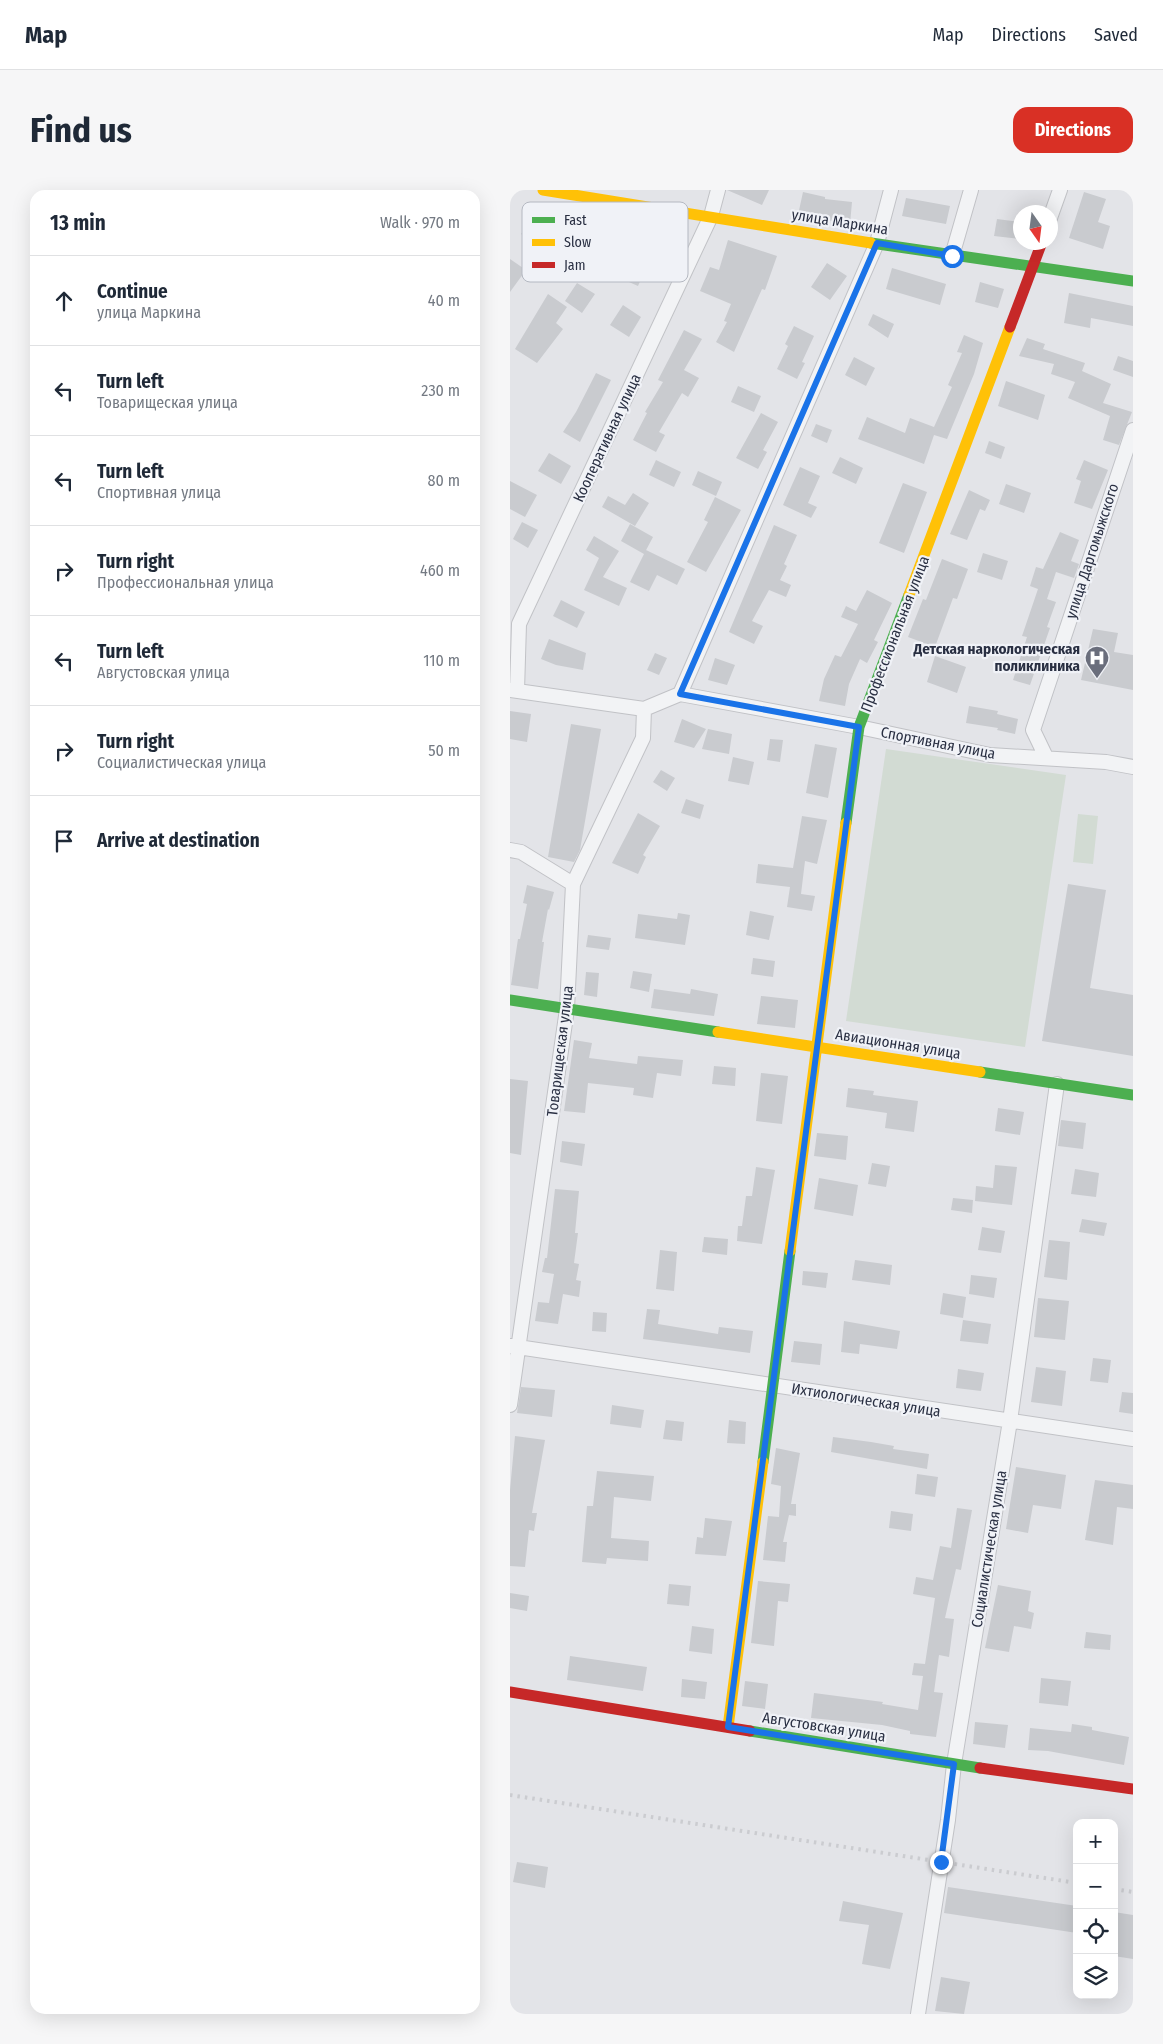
<!DOCTYPE html>
<meta charset="utf-8">
<style>
body{margin:0;font-family:"Fira Sans Condensed",sans-serif;background:#f6f6f7;color:#1f2937}
.controls{position:absolute;right:15px;bottom:15px;display:grid;overflow:hidden;border-radius:10px;box-shadow:0 5px 20px #0002}
.controls button{width:45px;height:45px;display:grid;place-items:center;padding:0;border:0;border-bottom:1px solid #e0e1e3;background:#fff;color:#1f2937;font:25px sans-serif}
.compass{position:absolute;left:503px;top:15px;width:45px;height:45px;border-radius:50%;background:#fff;box-shadow:0 5px 20px #0002;rotate:166deg}
.stop{position:absolute;width:15px;height:15px;margin:-11px;border:4px solid #1a73e8;border-radius:50%;background:#fff}
.stop.end{background:#1a73e8;border-color:#fff;box-shadow:0 1px 5px #0008}
.list{margin:0;padding:0;list-style:none}
h2{display:flex;justify-content:space-between;align-items:center;height:65px;margin:0;padding:0 20px;font-size:21px}
h2 small{font-size:16px;font-weight:400;color:#747a83}
.list li{display:grid;grid-template-columns:32px 1fr auto;gap:15px;align-items:center;box-sizing:border-box;height:90px;padding:0 20px;border-top:1px solid #e0e1e3}
.list b{display:block;font-size:19px;white-space:nowrap}
.list p{margin:0;font-size:16px;white-space:nowrap;color:#747a83}
.list em{font-size:16px;font-style:normal;color:#747a83}
.icon{flex:none;width:28px;height:28px;fill:none;stroke:currentColor;stroke-width:2;stroke-linecap:round;stroke-linejoin:round}
.map{position:relative;flex:none;width:623px;height:1824px;overflow:hidden;border-radius:15px}
header{display:flex;align-items:center;gap:30px;box-sizing:border-box;height:70px;padding:0 25px;background:#fff;border-bottom:1px solid #e0e1e3}
header strong{font-size:24px}
nav{display:flex;gap:28px;margin-inline-start:auto;font-size:18px}
.intro{display:flex;align-items:center;justify-content:space-between;box-sizing:border-box;height:120px;padding:0 30px}
h1{margin:0;font-size:35px}
.button{padding:12px 22px;border-radius:15px;background:#d93025;color:#fff;font-size:18px;font-weight:700}
main{display:flex;gap:30px;padding:0 30px}
aside{flex:1;background:#fff;border-radius:15px;box-shadow:0 5px 20px #0002}
.map>svg:first-child{display:block}
</style>
<header>
<strong>Map</strong>
<nav><a>Map</a><a>Directions</a><a>Saved</a></nav>
</header>
<div class="intro"><h1>Find us</h1><a class="button">Directions</a></div>
<main>
<aside>
<h2>13 min<small>Walk · 970 m</small></h2>
<ul class="list">
<li><svg class="icon" aria-label="ahead" viewBox="0 0 24 24"><path d="M12 20V5M6 11l6-6 6 6"/></svg><div><b>Continue</b><p>улица Маркина</p></div><em>40 m</em></li>
<li><svg class="icon" aria-label="left" viewBox="0 0 24 24"><path d="M17 20v-9H6M10 6l-5 5 5 5"/></svg><div><b>Turn left</b><p>Товарищеская улица</p></div><em>230 m</em></li>
<li><svg class="icon" aria-label="left" viewBox="0 0 24 24"><path d="M17 20v-9H6M10 6l-5 5 5 5"/></svg><div><b>Turn left</b><p>Спортивная улица</p></div><em>80 m</em></li>
<li><svg class="icon" aria-label="right" viewBox="0 0 24 24"><path d="M7 20v-9h11M14 6l5 5-5 5"/></svg><div><b>Turn right</b><p>Профессиональная улица</p></div><em>460 m</em></li>
<li><svg class="icon" aria-label="left" viewBox="0 0 24 24"><path d="M17 20v-9H6M10 6l-5 5 5 5"/></svg><div><b>Turn left</b><p>Августовская улица</p></div><em>110 m</em></li>
<li><svg class="icon" aria-label="right" viewBox="0 0 24 24"><path d="M7 20v-9h11M14 6l5 5-5 5"/></svg><div><b>Turn right</b><p>Социалистическая улица</p></div><em>50 m</em></li>
<li><svg class="icon" aria-label="arrive" viewBox="0 0 24 24"><path d="M6 21V4h12l-3 4 3 4H6"/></svg><div><b>Arrive at destination</b></div></li>
</ul>
</aside>
<div class="map">
<svg width="623" height="1824" viewBox="0 0 623 1824">
<rect width="100%" height="100%" fill="#e3e4e8"/>
<!-- green -->
<path fill="#d2dbd3" d="M 376,559 L 556,585 L 515,857 L 336,831 Z
M 568,624 L 588,626 L 583,674 L 563,672 Z"/>
<!-- building -->
<path fill="#c9cbcf" d="M 217,0 L 259,0 L 252,15 Z
M 293,2 L 315,7 L 315,9 L 342,12 L 340,34 L 288,25 Z
M 574,2 L 596,9 L 588,32 L 600,36 L 593,59 L 559,48 Z
M 396,8 L 440,16 L 436,34 L 392,26 Z
M 24,26 L 42,39 L 30,57 L 11,44 Z
M 487,29 L 510,32 L 510,49 L 484,46 Z
M 218,50 L 267,66 L 255,100 L 252,99 L 224,162 L 206,152 L 217,132 L 214,131 L 221,114 L 190,101 L 200,77 L 209,80 Z
M 0,69 L 16,80 L 0,102 Z
M 110,70 L 135,80 L 128,96 L 103,85 Z
M 317,73 L 337,86 L 320,110 L 301,97 Z
M 382,78 L 436,94 L 430,115 L 376,99 Z
M 470,92 L 494,99 L 488,118 L 465,112 Z
M 67,93 L 85,104 L 72,123 L 55,111 Z
M 559,103 L 623,116 L 623,136 L 581,128 L 580,138 L 554,133 Z
M 38,104 L 57,117 L 46,133 L 53,139 L 27,173 L 5,159 Z
M 113,115 L 131,127 L 119,147 L 100,135 Z
M 363,124 L 384,134 L 378,148 L 358,135 Z
M 284,136 L 304,146 L 292,172 L 295,173 L 287,189 L 267,179 L 278,156 L 275,154 Z
M 174,140 L 192,149 L 174,180 L 189,188 L 178,207 L 172,203 L 149,242 L 155,245 L 146,262 L 123,250 L 137,223 L 135,222 L 153,192 L 148,190 Z
M 454,145 L 473,153 L 464,184 L 437,249 L 424,245 L 414,274 L 348,249 L 357,227 L 395,243 L 400,228 L 424,237 L 442,197 L 438,195 L 452,163 L 447,162 Z
M 517,148 L 535,154 L 533,159 L 575,173 L 572,181 L 601,194 L 593,213 L 622,222 L 609,255 L 593,250 L 600,226 L 558,208 L 565,192 L 541,184 L 544,174 L 509,166 Z
M 608,166 L 623,171 L 623,187 L 603,180 Z
M 344,167 L 365,178 L 356,196 L 335,185 Z
M 86,183 L 101,190 L 70,252 L 53,242 L 66,222 Z
M 496,191 L 535,205 L 528,230 L 488,216 Z
M 228,196 L 251,206 L 244,222 L 221,212 Z
M 251,223 L 268,232 L 253,260 L 257,262 L 248,279 L 226,268 Z
M 306,234 L 322,240 L 317,253 L 301,246 Z
M 479,251 L 495,257 L 491,269 L 475,263 Z
M 39,263 L 61,276 L 51,294 L 28,281 Z
M 330,267 L 353,278 L 346,294 L 322,283 Z
M 146,270 L 171,282 L 164,297 L 139,285 Z
M 574,270 L 598,280 L 582,319 L 564,313 L 571,291 L 566,289 Z
M 290,277 L 310,286 L 298,313 L 307,317 L 301,328 L 273,315 Z
M 188,281 L 212,292 L 206,306 L 182,295 Z
M 0,291 L 27,305 L 15,327 L 0,319 Z
M 393,293 L 417,302 L 394,363 L 369,353 Z
M 496,294 L 521,303 L 514,323 L 489,314 Z
M 459,300 L 480,310 L 475,321 L 470,319 L 457,350 L 440,344 Z
M 123,303 L 139,313 L 125,336 L 92,317 L 98,306 L 115,315 Z
M 205,307 L 231,320 L 196,382 L 177,372 L 198,332 L 194,330 Z
M 12,332 L 28,340 L 18,358 L 3,349 Z
M 120,334 L 143,347 L 134,364 L 111,351 Z
M 264,335 L 287,345 L 274,374 L 277,376 L 270,390 L 281,395 L 276,407 L 259,400 L 242,431 L 253,436 L 244,454 L 219,442 Z
M 550,342 L 569,350 L 561,371 L 569,374 L 564,388 L 546,382 L 537,409 L 546,412 L 537,437 L 540,438 L 520,495 L 503,490 L 517,447 L 512,446 L 528,399 L 520,396 L 526,377 L 533,379 Z
M 84,346 L 109,361 L 93,387 L 117,398 L 109,416 L 74,400 L 89,368 L 76,360 Z
M 136,360 L 175,379 L 167,395 L 147,385 L 139,401 L 120,392 Z
M 473,363 L 498,371 L 492,390 L 467,382 Z
M 432,369 L 458,379 L 447,409 L 443,408 L 425,457 L 398,447 L 413,409 L 416,410 Z
M 357,400 L 382,413 L 364,450 L 368,452 L 357,473 L 350,469 L 339,494 L 335,516 L 309,511 L 314,489 L 325,465 L 331,467 L 348,434 L 331,427 L 336,416 L 346,421 Z
M 51,410 L 75,422 L 67,438 L 43,426 Z
M 583,439 L 608,443 L 604,462 L 623,465 L 623,500 L 571,490 Z
M 39,449 L 76,463 L 73,480 L 46,475 L 31,469 Z
M 145,463 L 157,468 L 149,485 L 137,480 Z
M 425,466 L 456,477 L 447,503 L 417,492 Z
M 205,468 L 225,475 L 217,495 L 198,490 Z
M 459,516 L 488,521 L 487,524 L 508,529 L 505,544 L 487,540 L 488,538 L 456,533 Z
M 0,521 L 21,524 L 17,552 L 0,549 Z
M 172,529 L 196,539 L 184,558 L 164,552 Z
M 61,534 L 91,539 L 70,660 L 64,672 L 38,667 Z
M 198,539 L 222,544 L 219,564 L 192,559 Z
M 260,549 L 273,550 L 270,572 L 257,570 Z
M 305,554 L 327,558 L 318,608 L 296,603 Z
M 223,567 L 244,572 L 239,595 L 218,591 Z
M 151,580 L 165,588 L 157,601 L 143,592 Z
M 176,609 L 194,615 L 190,629 L 171,623 Z
M 128,623 L 150,636 L 133,665 L 136,667 L 128,684 L 102,673 Z
M 292,626 L 317,630 L 307,674 L 295,671 L 291,704 L 305,706 L 302,721 L 277,717 L 280,697 L 246,693 L 248,674 L 283,678 Z
M 558,694 L 596,700 L 580,798 L 623,805 L 623,866 L 532,851 Z
M 17,695 L 44,702 L 39,720 L 38,719 L 32,752 L 34,752 L 28,799 L 1,795 L 8,749 L 10,749 L 17,714 L 13,713 Z
M 240,721 L 264,726 L 259,750 L 236,745 Z
M 168,723 L 180,725 L 175,755 L 125,748 L 128,724 L 167,729 Z
M 78,745 L 101,748 L 99,760 L 76,757 Z
M 243,768 L 265,771 L 263,787 L 241,784 Z
M 123,781 L 142,784 L 139,802 L 120,798 Z
M 76,782 L 89,783 L 87,807 L 74,805 Z
M 144,799 L 180,804 L 181,799 L 208,804 L 204,826 L 141,818 Z
M 251,806 L 288,810 L 285,838 L 247,834 Z
M 64,850 L 82,853 L 79,868 L 127,874 L 128,866 L 173,870 L 171,886 L 147,883 L 143,908 L 123,905 L 124,898 L 78,893 L 75,923 L 54,921 Z
M 204,876 L 226,878 L 225,896 L 202,894 Z
M 251,883 L 278,886 L 272,934 L 246,931 Z
M 0,889 L 18,891 L 11,965 L 0,963 Z
M 338,898 L 364,901 L 363,905 L 408,911 L 404,942 L 375,938 L 377,923 L 336,917 Z
M 488,918 L 514,922 L 510,945 L 485,941 Z
M 551,930 L 576,933 L 573,959 L 548,956 Z
M 307,943 L 338,946 L 336,970 L 304,966 Z
M 52,951 L 75,954 L 72,976 L 50,972 Z
M 362,973 L 380,976 L 376,997 L 358,994 Z
M 485,975 L 507,977 L 502,1015 L 465,1011 L 466,996 L 483,998 Z
M 246,977 L 265,980 L 252,1054 L 227,1051 L 228,1036 L 232,1036 L 236,1006 L 242,1006 Z
M 565,979 L 589,983 L 586,1007 L 561,1004 Z
M 309,988 L 348,995 L 343,1026 L 304,1019 Z
M 45,999 L 69,1001 L 65,1043 L 68,1043 L 64,1073 L 69,1074 L 66,1090 L 71,1091 L 69,1107 L 53,1104 L 48,1134 L 25,1131 L 28,1112 L 39,1113 L 44,1084 L 32,1082 L 35,1068 L 37,1068 Z
M 443,1008 L 463,1010 L 462,1023 L 441,1020 Z
M 572,1029 L 597,1033 L 594,1046 L 569,1042 Z
M 472,1037 L 495,1041 L 491,1063 L 468,1060 Z
M 194,1047 L 218,1049 L 217,1065 L 192,1062 Z
M 539,1050 L 560,1052 L 557,1090 L 534,1087 Z
M 150,1060 L 167,1062 L 164,1101 L 146,1099 Z
M 345,1070 L 382,1075 L 380,1095 L 342,1090 Z
M 293,1081 L 318,1083 L 316,1098 L 292,1095 Z
M 461,1085 L 487,1088 L 484,1108 L 459,1104 Z
M 433,1103 L 456,1107 L 453,1128 L 430,1124 Z
M 528,1108 L 559,1111 L 555,1150 L 524,1147 Z
M 137,1119 L 150,1120 L 148,1134 L 208,1144 L 209,1137 L 243,1141 L 240,1163 L 133,1149 Z
M 83,1122 L 97,1123 L 96,1142 L 82,1141 Z
M 453,1130 L 481,1134 L 478,1154 L 450,1151 Z
M 334,1131 L 390,1141 L 387,1159 L 350,1154 L 349,1164 L 331,1162 Z
M 284,1151 L 312,1154 L 310,1175 L 281,1172 Z
M 583,1168 L 601,1170 L 598,1193 L 580,1191 Z
M 526,1177 L 556,1181 L 552,1216 L 521,1212 Z
M 448,1179 L 474,1183 L 471,1201 L 446,1198 Z
M 11,1197 L 45,1200 L 42,1227 L 7,1223 Z
M 612,1202 L 623,1203 L 623,1224 L 609,1222 Z
M 102,1215 L 134,1220 L 131,1238 L 100,1234 Z
M 156,1230 L 174,1232 L 172,1251 L 153,1249 Z
M 219,1230 L 236,1232 L 235,1254 L 217,1253 Z
M 5,1246 L 35,1250 L 22,1323 L 27,1323 L 24,1341 L 19,1340 L 15,1377 L 0,1376 L 0,1300 Z
M 323,1247 L 361,1252 L 384,1256 L 383,1259 L 419,1264 L 417,1279 L 321,1262 Z
M 266,1258 L 290,1263 L 281,1314 L 286,1314 L 286,1326 L 279,1325 L 273,1352 L 277,1352 L 275,1372 L 253,1370 L 258,1326 L 269,1327 L 271,1296 L 261,1294 Z
M 506,1277 L 556,1285 L 551,1319 L 523,1315 L 518,1343 L 496,1339 Z
M 87,1281 L 144,1286 L 141,1311 L 104,1307 L 101,1348 L 139,1351 L 138,1371 L 97,1368 L 96,1374 L 72,1372 L 77,1316 L 83,1316 Z
M 407,1284 L 428,1287 L 425,1307 L 405,1304 Z
M 585,1290 L 623,1295 L 623,1319 L 607,1317 L 603,1355 L 575,1350 Z
M 447,1318 L 462,1320 L 451,1380 L 446,1379 L 435,1428 L 444,1429 L 439,1467 L 429,1465 L 424,1502 L 433,1503 L 426,1547 L 400,1544 L 400,1541 L 372,1535 L 301,1528 L 304,1503 L 373,1512 L 372,1514 L 408,1520 L 413,1486 L 402,1485 L 404,1473 L 415,1474 L 425,1408 L 403,1404 L 406,1387 L 423,1390 L 430,1356 L 441,1358 Z
M 381,1321 L 403,1324 L 401,1341 L 379,1338 Z
M 195,1328 L 222,1331 L 216,1366 L 185,1364 L 187,1347 L 193,1348 Z
M 248,1391 L 280,1394 L 278,1412 L 268,1411 L 264,1456 L 241,1453 Z
M 159,1394 L 181,1396 L 179,1416 L 157,1414 Z
M 488,1395 L 521,1401 L 518,1421 L 524,1423 L 521,1439 L 504,1436 L 499,1462 L 475,1458 Z
M 0,1403 L 19,1406 L 17,1421 L 0,1418 Z
M 182,1436 L 204,1439 L 202,1464 L 179,1461 Z
M 576,1442 L 601,1445 L 600,1460 L 574,1458 Z
M 60,1466 L 137,1477 L 133,1501 L 57,1490 Z
M 531,1488 L 561,1491 L 558,1516 L 529,1513 Z
M 172,1489 L 197,1492 L 195,1509 L 171,1507 Z
M 235,1491 L 258,1494 L 255,1519 L 232,1516 Z
M 465,1532 L 498,1535 L 495,1558 L 463,1554 Z
M 562,1534 L 582,1537 L 582,1540 L 619,1547 L 614,1575 L 538,1561 L 518,1560 L 520,1538 L 561,1542 Z
M 7,1672 L 38,1677 L 35,1698 L 3,1692 Z
M 438,1697 L 567,1716 L 567,1743 L 434,1723 Z
M 333,1711 L 393,1723 L 380,1779 L 352,1774 L 359,1735 L 329,1731 Z
M 604,1722 L 623,1725 L 623,1769 L 604,1766 Z
M 431,1787 L 460,1792 L 454,1824 L 425,1821 Z"/>
<g fill="none" stroke-linecap="round" stroke-linejoin="round">
<defs>
<path id="street" d="M 540,28 L 550,0
M 442,66 L 461,0
M 0,500 L 134,519 L 170,504 L 349,537 L 480,565 L 596,572 L 623,577
M 7,501 L 9,434 L 201,26 L 208,0
M 170,504 L 367,53 L 381,0
M 536,567 L 523,540 L 623,240
M 0,660 L 11,662 L 63,694
M 1,1156 L 623,1249
M 0,1215 L 57,819 L 63,694 L 133,548 L 134,519
M 408,1824 L 438,1630 L 444,1574 L 500,1231 L 547,894"/>
</defs>
<!-- street casing -->
<use href="#street" stroke="#c1c2c6" stroke-width="16"/>
<!-- street -->
<use href="#street" stroke="#f2f3f5" stroke-width="14"/>
<!-- fast -->
<path stroke="#4caf50" stroke-width="11" d="M 361,53 L 623,91
M 336,633 L 349,537 L 399,405
M 0,810 L 208,842
M 470,882 L 623,905
M 253,1272 L 280,1061
M 240,1541 L 470,1578"/>
<!-- slow -->
<path stroke="#ffc107" stroke-width="11" d="M 33,0 L 361,53
M 399,405 L 500,137
M 208,842 L 470,882
M 280,1061 L 336,633
M 218,1537 L 253,1272"/>
<!-- jam -->
<path stroke="#c62828" stroke-width="11" d="M 500,137 L 532,52
M 0,1502 L 240,1541
M 470,1578 L 623,1599"/>
<!-- rail -->
<path stroke="#cbccd0" stroke-width="4" stroke-dasharray="2.5 5" stroke-linecap="butt" d="M 0,1605 L 567,1693
M 604,1699 L 623,1702"/>
</g>
<g fill="none" stroke-linecap="round" stroke-linejoin="round">
<!-- route -->
<path stroke="#1a73e8" stroke-width="6" d="M 431,1672 L 444,1574 L 218,1537 L 349,537 L 170,504 L 367,53 L 442,66"/>
</g>
<!-- icons -->
<defs>
<symbol id="hospital-pin" viewBox="-11 -11 22 30"><path d="M0 17L-7.5 6A9.5 9.5 0 1 1 7.5 6Z" fill="#6a6e7c" stroke="#f0f2f7"/><path d="M-5-5h3v3.5h4V-5h3V5h-3V1.5h-4V5h-3Z" fill="#fff"/></symbol>
</defs>
<g fill-rule="evenodd">
<use href="#hospital-pin" x="573" y="454" width="28" height="38"/>
</g>
<g text-anchor="middle" dominant-baseline="central" stroke-width="4.5" stroke-linejoin="round" paint-order="stroke">
<!-- street labels -->
<g font-size="15" fill="#292f42" stroke="#f0f2f7">
<text transform="translate(330 32) rotate(9)">улица Маркина</text>
<text transform="translate(97 248) rotate(-65)">Кооперативная улица</text>
<text transform="translate(582 361) rotate(-72)">улица Даргомыжского</text>
<text transform="translate(385 444) rotate(-69)">Профессиональная улица</text>
<text transform="translate(428 553) rotate(11)">Спортивная улица</text>
<text transform="translate(388 854) rotate(9)">Авиационная улица</text>
<text transform="translate(50 861) rotate(-83)">Товарищеская улица</text>
<text transform="translate(356 1210) rotate(9)">Ихтиологическая улица</text>
<text transform="translate(479 1359) rotate(-81)">Социалистическая улица</text>
<text transform="translate(314 1537) rotate(9)">Августовская улица</text>
</g>
<!-- poi labels -->
<g font-size="15" font-weight="bold" fill="#292f42" stroke="#f0f2f7" text-anchor="end">
<text x="570" y="459">Детская наркологическая<tspan x="570" dy="17">поликлиника</tspan></text>
</g>
</g>
<!-- legend -->
<rect x="12" y="12" width="166" height="80" rx="8" fill="#f0f2f7" stroke="#b4b8c1" stroke-width="1"/>
<rect x="22" y="27" width="23" height="6" fill="#4caf50"/>
<rect x="22" y="49" width="23" height="7" fill="#ffc107"/>
<rect x="22" y="72" width="23" height="6" fill="#c62828"/>
<g font-size="14" fill="#292f42">
<text x="54" y="35">Fast</text>
<text x="54" y="57">Slow</text>
<text x="54" y="80">Jam</text>
</g>
</svg>
<div class="controls">
<button>+</button>
<button>−</button>
<button><svg class="icon" aria-label="locate" viewBox="0 0 24 24"><circle cx="12" cy="12" r="6"/><path d="M12 2v4M12 18v4M2 12h4M18 12h4"/></svg></button>
<button><svg class="icon" aria-label="layers" viewBox="0 0 24 24"><path d="M12 4l9 5-9 5-9-5zM3 14l9 5 9-5"/></svg></button>
</div>
<svg class="compass" viewBox="-18 -18 36 36"><path d="M0-13l5 13h-10z" fill="#e53935"/><path d="M0 13l5-13h-10z" fill="#747a83"/></svg>
<div class="stop" style="left:442px;top:66px"></div>
<div class="stop end" style="left:431px;top:1672px"></div>
</div>
</main>
